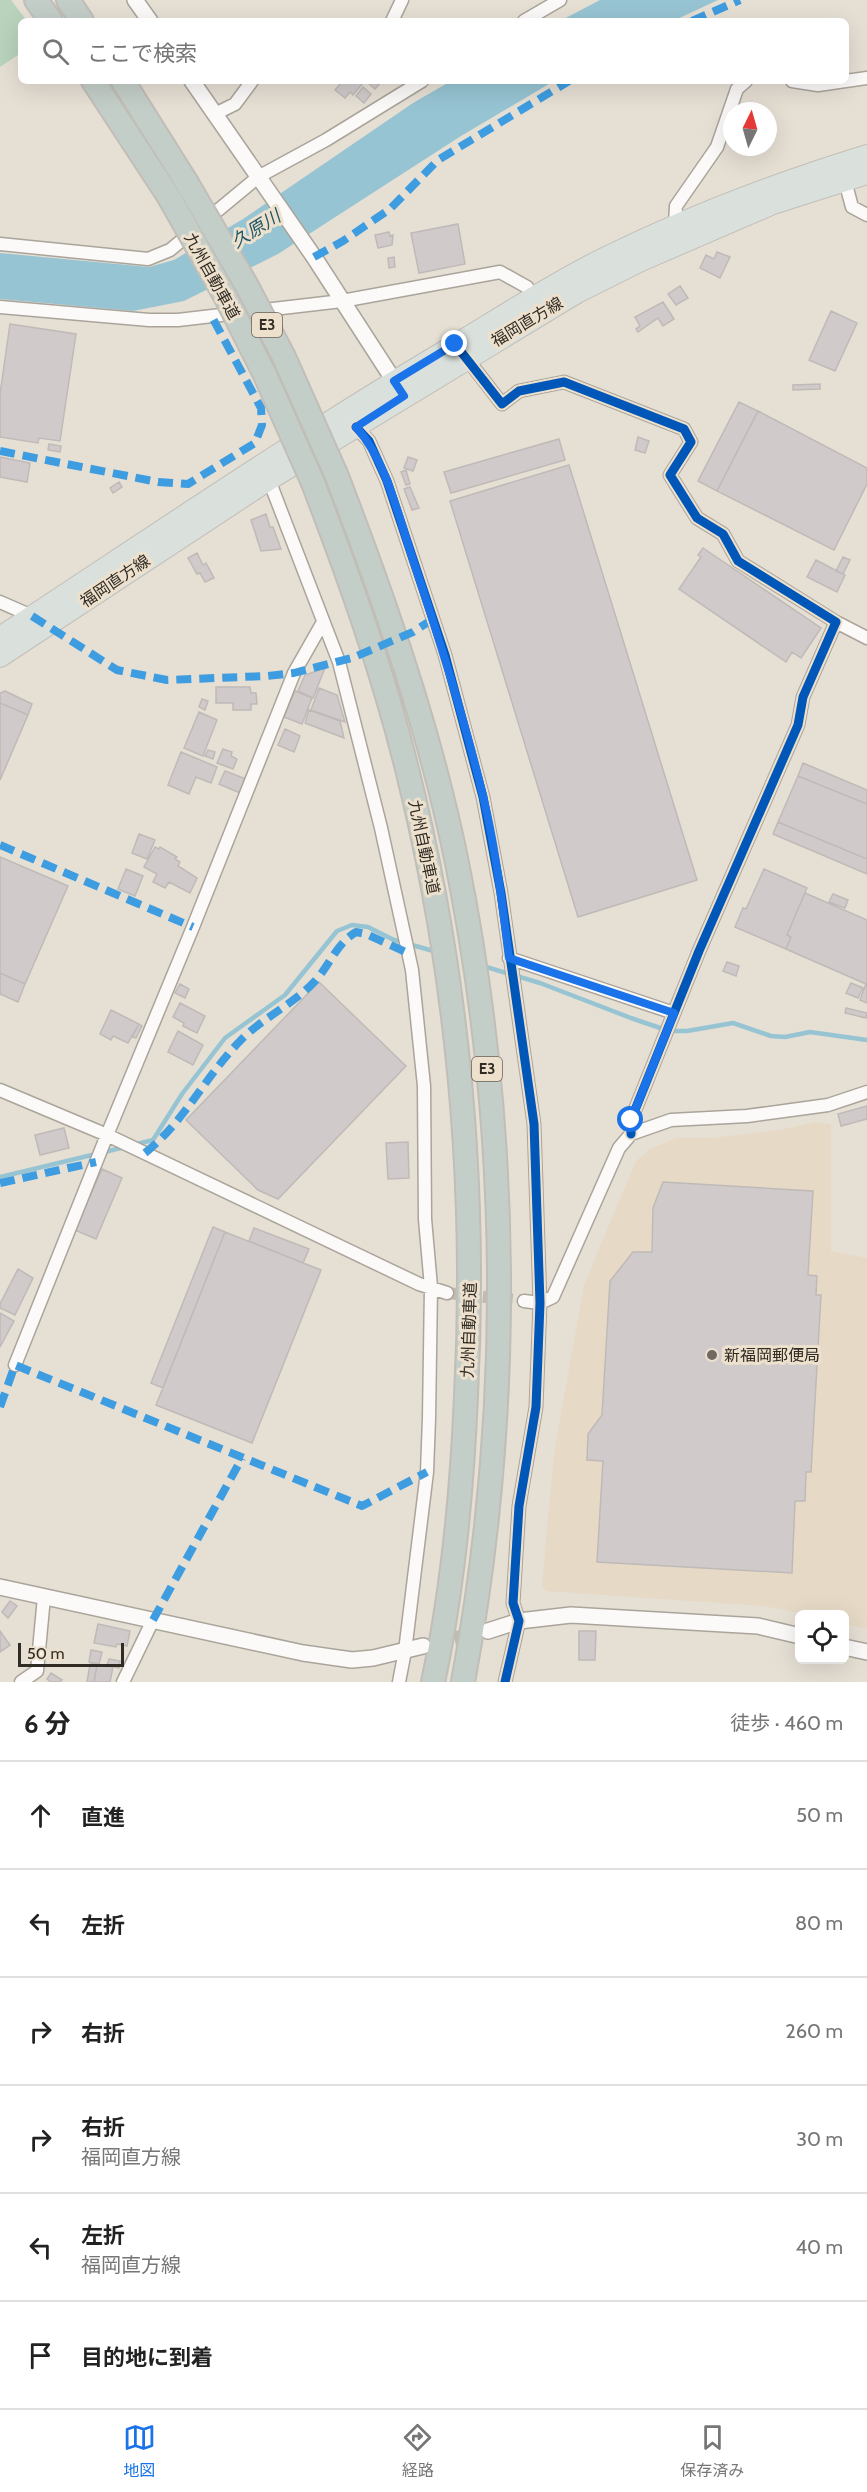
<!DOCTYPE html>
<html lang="ja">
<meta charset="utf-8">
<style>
body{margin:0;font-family:Cabin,"Noto Sans JP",sans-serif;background:#f2f2f2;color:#222}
.controls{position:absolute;right:18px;bottom:18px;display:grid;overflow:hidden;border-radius:9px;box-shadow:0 6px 24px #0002}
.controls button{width:54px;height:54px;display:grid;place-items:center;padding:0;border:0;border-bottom:2px solid #e0e0e0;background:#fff;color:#222;font:30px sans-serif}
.compass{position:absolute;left:723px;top:102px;width:54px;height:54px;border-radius:50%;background:#fff;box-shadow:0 6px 24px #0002;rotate:5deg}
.scale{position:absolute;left:18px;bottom:15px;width:106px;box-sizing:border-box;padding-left:6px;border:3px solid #302b24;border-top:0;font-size:16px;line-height:21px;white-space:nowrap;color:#302b24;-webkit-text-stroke:4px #ede1cd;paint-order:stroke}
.stop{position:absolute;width:18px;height:18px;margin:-14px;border:4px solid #1a73e8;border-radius:50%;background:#fff}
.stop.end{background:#1a73e8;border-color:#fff;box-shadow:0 2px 6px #0008}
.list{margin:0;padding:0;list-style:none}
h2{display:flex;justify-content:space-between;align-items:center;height:78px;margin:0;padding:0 24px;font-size:26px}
h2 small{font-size:20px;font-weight:400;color:#767676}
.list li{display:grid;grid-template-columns:39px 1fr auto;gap:18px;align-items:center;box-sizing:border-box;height:108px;padding:0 24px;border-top:2px solid #e0e0e0}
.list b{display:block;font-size:22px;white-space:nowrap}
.list p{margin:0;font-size:20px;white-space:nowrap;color:#767676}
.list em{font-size:20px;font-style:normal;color:#767676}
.icon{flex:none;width:33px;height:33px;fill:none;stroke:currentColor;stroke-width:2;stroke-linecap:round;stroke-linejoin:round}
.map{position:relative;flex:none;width:867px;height:1682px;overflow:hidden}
.search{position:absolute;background:#fff;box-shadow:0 6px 24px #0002;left:18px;right:18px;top:18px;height:66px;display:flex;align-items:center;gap:15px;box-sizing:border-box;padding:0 21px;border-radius:9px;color:#767676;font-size:22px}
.sheet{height:726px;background:#fff}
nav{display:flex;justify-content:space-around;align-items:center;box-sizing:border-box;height:84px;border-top:2px solid #e0e0e0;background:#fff;font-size:16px;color:#767676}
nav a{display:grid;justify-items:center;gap:3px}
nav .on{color:#1a73e8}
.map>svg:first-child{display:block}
</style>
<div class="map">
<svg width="867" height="1682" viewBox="0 0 867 1682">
<rect width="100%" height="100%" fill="#e6dfd4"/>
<!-- built -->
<path fill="#e6dac6" d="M 815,1122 L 831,1124 L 831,1251 L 867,1258 L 867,1629 L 845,1624 L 844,1614 L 803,1614 L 764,1606 L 546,1591 L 542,1585 L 554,1453 L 584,1285 L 636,1161 L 652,1148 L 677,1138 L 710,1138 L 781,1130 Z"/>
<!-- green -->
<path fill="#b9d3bd" d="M 0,0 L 11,0 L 27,21 L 21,21 L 21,53 L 0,67 Z"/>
<!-- water -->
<path fill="#97c4d3" d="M 600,0 L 718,0 L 673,21 L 560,21 Z
M 451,81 L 554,81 L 461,136 L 278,254 L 184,301 L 133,311 L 0,299 L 0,253 L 149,267 L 174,260 L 243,219 L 413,103 Z"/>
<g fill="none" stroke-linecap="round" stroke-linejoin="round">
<!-- stream -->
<path stroke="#97c4d3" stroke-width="4.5" d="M 483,966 L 540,983 L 631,1018 L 669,1031 L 687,1031 L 733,1023 L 771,1036 L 785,1037 L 810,1032 L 867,1040
M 133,1145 L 153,1140 L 182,1094 L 225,1038 L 285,995 L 337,931 L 352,925 L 368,927 L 394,940 L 437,952
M 0,1177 L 125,1147"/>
</g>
<!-- building -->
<path fill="#d0cbca" stroke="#bfbab8" stroke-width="1.5" d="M 343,81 L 361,81 L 363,83 L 353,95 L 350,92 L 345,98 L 335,90 Z
M 366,81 L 382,81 L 375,89 Z
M 363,87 L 371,94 L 364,103 L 356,96 Z
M 458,224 L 465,264 L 419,273 L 411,233 Z
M 389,232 L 390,236 L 393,235 L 392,245 L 378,248 L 375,235 Z
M 717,252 L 730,257 L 720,278 L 700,268 L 706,255 L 714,259 Z
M 394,257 L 395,267 L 389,268 L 388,258 Z
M 680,286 L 688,298 L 676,305 L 668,294 Z
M 663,302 L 674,319 L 663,326 L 658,318 L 638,332 L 636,329 L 640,326 L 635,317 Z
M 831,311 L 857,323 L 835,371 L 809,360 Z
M 10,324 L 76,334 L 60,441 L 39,438 L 38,443 L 0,437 L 0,394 Z
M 820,384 L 820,389 L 793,390 L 793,385 Z
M 739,402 L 758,411 L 717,491 L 698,481 Z
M 758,411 L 867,468 L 867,484 L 834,550 L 717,491 Z
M 638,437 L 649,441 L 645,453 L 635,450 Z
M 559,439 L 565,460 L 451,493 L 444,472 Z
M 49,444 L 61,446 L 60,452 L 48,450 Z
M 0,457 L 30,463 L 27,482 L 0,477 Z
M 408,457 L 417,460 L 413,471 L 404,468 Z
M 569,465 L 697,880 L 578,917 L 450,501 Z
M 406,470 L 410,484 L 406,485 L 401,472 Z
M 119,482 L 122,487 L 113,493 L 110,488 Z
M 410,487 L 419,508 L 412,510 L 404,489 Z
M 266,514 L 270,527 L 273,527 L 281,549 L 261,551 L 251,520 Z
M 703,548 L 821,628 L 801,658 L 792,652 L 786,662 L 679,589 L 701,557 L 698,555 Z
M 197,553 L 203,565 L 206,563 L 214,578 L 205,582 L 200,573 L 197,574 L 188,558 Z
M 843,557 L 850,560 L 843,574 L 836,571 Z
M 816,560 L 845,575 L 837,592 L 807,577 Z
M 325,668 L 313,698 L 298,691 L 305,675 Z
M 216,687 L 250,687 L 251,693 L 256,693 L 257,704 L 251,704 L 251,710 L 233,710 L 233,703 L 216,703 Z
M 319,688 L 337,695 L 345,722 L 311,710 Z
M 5,691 L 32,704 L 28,715 L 0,703 L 0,693 Z
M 295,691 L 312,698 L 302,724 L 284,717 Z
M 202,699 L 208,701 L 205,710 L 199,707 Z
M 0,703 L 28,715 L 0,780 Z
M 309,710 L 340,721 L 344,738 L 305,723 Z
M 199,712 L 217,720 L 203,756 L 184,748 Z
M 285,729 L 300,736 L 294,752 L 278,745 Z
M 223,749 L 232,752 L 231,756 L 237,759 L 233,769 L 217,763 Z
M 208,750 L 215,752 L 213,759 L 205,756 Z
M 181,752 L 217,767 L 211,783 L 196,777 L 189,794 L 168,785 Z
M 803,763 L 867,790 L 867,804 L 798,776 Z
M 225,771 L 246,779 L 240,793 L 219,784 Z
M 798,776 L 867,804 L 867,859 L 778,822 Z
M 778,822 L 867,859 L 867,874 L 773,834 Z
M 139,834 L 155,840 L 147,859 L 132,853 Z
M 155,847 L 159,849 L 160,847 L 177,857 L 175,859 L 180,862 L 178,866 L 197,878 L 190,893 L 169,882 L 165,888 L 153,882 L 157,874 L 144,867 Z
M 0,857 L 68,886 L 25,984 L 0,973 Z
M 126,869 L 143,876 L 135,896 L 118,889 Z
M 764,869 L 807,888 L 787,935 L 791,937 L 786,949 L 735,927 L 743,908 L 746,909 Z
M 805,893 L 867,920 L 867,1003 L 860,1000 L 866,984 L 786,949 L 791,937 L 787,935 Z
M 833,894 L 848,900 L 845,908 L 829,902 Z
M 727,962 L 739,966 L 736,976 L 723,971 Z
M 0,973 L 25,984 L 18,1002 L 0,994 Z
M 319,982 L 406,1066 L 278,1199 L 258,1190 L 186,1120 Z
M 851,983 L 863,988 L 858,998 L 846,993 Z
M 180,984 L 189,989 L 185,998 L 175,993 Z
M 180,1003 L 205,1016 L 197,1033 L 183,1026 L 184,1023 L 173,1017 Z
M 846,1008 L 867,1013 L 866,1018 L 845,1013 Z
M 111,1010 L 139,1024 L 128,1043 L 113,1036 L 111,1040 L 100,1034 Z
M 139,1024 L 142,1026 L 136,1038 L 132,1037 Z
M 178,1031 L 203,1045 L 193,1065 L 168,1052 Z
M 867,1106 L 867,1119 L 841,1126 L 838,1114 Z
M 64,1128 L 69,1148 L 40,1155 L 35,1135 Z
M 408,1142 L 409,1178 L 388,1179 L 386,1143 Z
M 102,1169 L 122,1178 L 96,1239 L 75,1230 Z
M 663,1182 L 813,1191 L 808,1275 L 817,1276 L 816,1295 L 821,1295 L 811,1472 L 806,1472 L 805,1501 L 795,1501 L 792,1573 L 597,1562 L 603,1461 L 587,1460 L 588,1434 L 602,1415 L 610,1281 L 633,1252 L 652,1252 L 653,1208 Z
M 213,1227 L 225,1232 L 163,1388 L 151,1383 Z
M 254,1228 L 309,1249 L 303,1263 L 249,1241 Z
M 225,1232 L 321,1270 L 252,1443 L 156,1405 Z
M 18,1269 L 33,1278 L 15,1315 L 0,1308 L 0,1304 Z
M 0,1313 L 14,1321 L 0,1347 Z
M 10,1601 L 17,1606 L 8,1618 L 2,1612 Z
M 98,1624 L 130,1631 L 127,1646 L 117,1644 L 116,1647 L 94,1643 Z
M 0,1631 L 10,1645 L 0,1652 Z
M 579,1631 L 596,1631 L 595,1660 L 579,1660 Z
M 91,1650 L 102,1652 L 99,1664 L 89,1662 Z
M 109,1659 L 120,1661 L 119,1668 L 107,1665 Z
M 90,1664 L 97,1665 L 94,1682 L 87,1682 Z
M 97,1665 L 113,1667 L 110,1682 L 94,1682 Z
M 51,1673 L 62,1680 L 60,1682 L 51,1682 L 47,1679 Z"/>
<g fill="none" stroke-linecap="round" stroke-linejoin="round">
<!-- minor-tunnel -->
<path stroke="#c2bbb1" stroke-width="12" stroke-dasharray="12 6" stroke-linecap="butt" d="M 447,1293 L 524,1301"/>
<!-- tertiary-tunnel -->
<path stroke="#c2bbb1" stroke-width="15" stroke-dasharray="15 8" stroke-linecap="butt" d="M 432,1644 L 479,1633"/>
<defs>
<path id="minor" d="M 392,21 L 402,0
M 524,21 L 560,0
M 792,81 L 818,85 L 867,78
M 215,114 L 235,104 L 252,81
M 845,181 L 852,207 L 867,215
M 675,225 L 676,206 L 717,147 L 737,89 L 746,81
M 0,244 L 148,259 L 170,250 L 258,177 L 326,140 L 422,81
M 0,307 L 149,320 L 178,320 L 238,313
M 256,311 L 342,301 L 500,272 L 527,287 L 533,296
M 464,355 L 502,404 L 519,391 L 564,382 L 684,429 L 691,442 L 670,475 L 697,518 L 723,534 L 738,561 L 836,622 L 803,697 L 798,725 L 699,951 L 631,1120 L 631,1134
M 356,427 L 369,441 L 387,481 L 445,655 L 483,797 L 501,893 L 534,1124 L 540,1303 L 536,1407 L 519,1506 L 513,1603 L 519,1621 L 505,1682
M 269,480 L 339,662 L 381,828 L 412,970 L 424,1086 L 425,1219 L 431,1287 L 429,1418 L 427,1472 L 405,1651 L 399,1682
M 0,602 L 32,616
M 836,622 L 867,638
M 509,958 L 674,1013
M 0,1090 L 107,1135 L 419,1284 L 447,1293
M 524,1301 L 540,1303 L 553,1297 L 619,1148 L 631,1134 L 671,1120 L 747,1116 L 828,1105 L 867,1092
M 15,1365 L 107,1135 L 193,927 L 294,673 L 323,622
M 21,1682 L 37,1671 L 44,1597
M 123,1682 L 153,1620"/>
<path id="tertiary" d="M 135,0 L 150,21
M 192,81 L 314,257 L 400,390
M 0,1587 L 303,1653 L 352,1660 L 373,1658 L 423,1646
M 488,1631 L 519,1621 L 571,1615 L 758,1626 L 800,1636
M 844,1647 L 867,1652"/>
<path id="primary" d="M 0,637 C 148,540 294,440 446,350 C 498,319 548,286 602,259 C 687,217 776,183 867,155
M 0,657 L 269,480 L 577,293 L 641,261 L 773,204 L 867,174"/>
<path id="motorway" d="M 36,0 L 51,21
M 68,0 L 82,21
M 93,81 L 169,197
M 123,81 L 187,183
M 336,474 C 385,601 430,730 457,863 C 511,1132 513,1413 463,1682
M 313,483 C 349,577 383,672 407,769 C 458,974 477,1185 466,1396 C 462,1491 453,1589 433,1682"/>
</defs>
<!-- minor casing -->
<use href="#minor" stroke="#aaa49b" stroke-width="15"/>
<!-- tertiary casing -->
<use href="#tertiary" stroke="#aaa49b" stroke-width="18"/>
<!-- primary casing -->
<use href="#primary" stroke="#c1beb8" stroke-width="22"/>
<!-- motorway casing -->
<use href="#motorway" stroke="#c1beb8" stroke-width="26"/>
<!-- minor -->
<use href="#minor" stroke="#fbfaf9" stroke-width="12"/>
<!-- tertiary -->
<use href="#tertiary" stroke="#fbfaf9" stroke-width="15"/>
<!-- primary -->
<use href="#primary" stroke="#dae0dc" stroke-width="20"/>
<!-- motorway -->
<use href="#motorway" stroke="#c4cec8" stroke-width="22"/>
<defs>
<path id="motorway-bridge" d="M 187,183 L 247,286 L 284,357 L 336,474
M 169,197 L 225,296 L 265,375 L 313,483"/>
</defs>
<!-- motorway-bridge casing -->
<use href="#motorway-bridge" stroke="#c1beb8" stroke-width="26" stroke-linecap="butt"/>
<!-- motorway-bridge -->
<use href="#motorway-bridge" stroke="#c4cec8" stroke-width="22"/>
<!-- quiet -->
<path stroke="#3e9ce0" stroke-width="8" stroke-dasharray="15 8" stroke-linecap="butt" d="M 692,21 L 740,0
M 314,257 L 343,241 L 390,209 L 438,160 L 569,81
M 0,451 L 158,482 L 188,484 L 255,443 L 262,425 L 261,408 L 212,317
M 32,616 L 117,670 L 167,680 L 267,676 L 294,673 L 352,658 L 413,632 L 433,619
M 0,845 L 193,927
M 145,1153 C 184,1122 205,1077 240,1041 C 262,1018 294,1004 315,981 C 330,965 336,944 356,932 L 366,934 L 408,953
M 0,1183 L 96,1162
M 0,1407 L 15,1365 L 362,1506 L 427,1472
M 153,1620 L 242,1458"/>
<defs>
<path id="cycleway" d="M 455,344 L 502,404 L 519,391 L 564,382 L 684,429 L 691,442 L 670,475 L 697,518 L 723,534 L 738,561 L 836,622 L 803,697 L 798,725 L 699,951 L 631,1120 L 631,1134
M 356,427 L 369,441 L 387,481 L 445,655 L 483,797 L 501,893 L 534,1124 L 540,1303 L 536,1407 L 519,1506 L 513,1603 L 519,1621 L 505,1682"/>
</defs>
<!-- cycleway casing -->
<use href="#cycleway" stroke="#ede1cd" stroke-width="13"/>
<!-- cycleway -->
<use href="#cycleway" stroke="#0057b8" stroke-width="9"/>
</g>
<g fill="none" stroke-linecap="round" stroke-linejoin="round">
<!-- route -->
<path stroke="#1a73e8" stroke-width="8" d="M 455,344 L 394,381 L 404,396 L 356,427 C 387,462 398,515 413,560 C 439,638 464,716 483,796 C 496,849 502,904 509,958 L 674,1013 L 631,1120"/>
</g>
<!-- markers -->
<circle fill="#706a62" stroke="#ede1cd" stroke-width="2" cx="712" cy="1355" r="6"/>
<g text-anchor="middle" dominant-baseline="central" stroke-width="6" stroke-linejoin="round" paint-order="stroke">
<!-- shield labels -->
<g fill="#ede1cd" stroke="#696257" stroke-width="1.5">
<rect x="252" y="313" width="30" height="24" rx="4.5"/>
<rect x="472" y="1057" width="30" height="24" rx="4.5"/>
</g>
<g font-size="15" font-weight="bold" fill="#302b24">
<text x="267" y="325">E3</text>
<text x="487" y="1069">E3</text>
</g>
<!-- street labels -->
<g font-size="16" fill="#302b24" stroke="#ede1cd">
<text transform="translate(212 276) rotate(61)">九州自動車道</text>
<text transform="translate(527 322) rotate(-31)">福岡直方線</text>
<text transform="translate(115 581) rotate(-34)">福岡直方線</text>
<text transform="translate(424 847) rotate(78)">九州自動車道</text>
<text transform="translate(469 1330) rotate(-88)">九州自動車道</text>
</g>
<!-- poi labels -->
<g font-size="16" fill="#302b24" stroke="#ede1cd" text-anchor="start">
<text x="724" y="1355">新福岡郵便局</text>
</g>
<!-- water labels -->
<g font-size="18" font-style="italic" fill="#1e5567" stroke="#ede1cd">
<text transform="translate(256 229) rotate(-32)">久原川</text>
</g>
</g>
</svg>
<div class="controls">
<button><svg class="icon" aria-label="locate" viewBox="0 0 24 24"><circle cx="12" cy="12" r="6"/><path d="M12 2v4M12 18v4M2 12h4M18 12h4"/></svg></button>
</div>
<svg class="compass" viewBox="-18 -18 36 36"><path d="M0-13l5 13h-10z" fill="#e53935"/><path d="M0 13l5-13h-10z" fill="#767676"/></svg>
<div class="scale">50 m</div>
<div class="stop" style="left:631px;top:1120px"></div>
<div class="stop end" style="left:455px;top:344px"></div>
<div class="search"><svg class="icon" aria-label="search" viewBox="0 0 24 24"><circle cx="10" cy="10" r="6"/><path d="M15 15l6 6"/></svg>ここで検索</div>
</div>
<section class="sheet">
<h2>6 分<small>徒歩 · 460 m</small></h2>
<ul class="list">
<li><svg class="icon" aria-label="ahead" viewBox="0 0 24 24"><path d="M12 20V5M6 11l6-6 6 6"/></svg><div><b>直進</b></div><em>50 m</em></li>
<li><svg class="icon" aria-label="left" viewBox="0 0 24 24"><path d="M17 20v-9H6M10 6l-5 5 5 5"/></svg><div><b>左折</b></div><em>80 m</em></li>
<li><svg class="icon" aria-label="right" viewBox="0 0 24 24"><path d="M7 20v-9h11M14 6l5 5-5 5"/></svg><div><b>右折</b></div><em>260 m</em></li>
<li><svg class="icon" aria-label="right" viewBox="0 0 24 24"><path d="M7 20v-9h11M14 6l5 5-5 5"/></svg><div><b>右折</b><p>福岡直方線</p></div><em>30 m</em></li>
<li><svg class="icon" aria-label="left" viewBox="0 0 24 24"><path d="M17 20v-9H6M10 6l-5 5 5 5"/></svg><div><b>左折</b><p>福岡直方線</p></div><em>40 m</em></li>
<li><svg class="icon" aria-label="arrive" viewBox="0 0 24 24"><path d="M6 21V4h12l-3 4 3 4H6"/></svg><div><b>目的地に到着</b></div></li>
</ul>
</section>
<nav>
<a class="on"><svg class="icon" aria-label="map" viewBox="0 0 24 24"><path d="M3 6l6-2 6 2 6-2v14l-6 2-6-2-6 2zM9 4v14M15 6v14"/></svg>地図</a>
<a><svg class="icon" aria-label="directions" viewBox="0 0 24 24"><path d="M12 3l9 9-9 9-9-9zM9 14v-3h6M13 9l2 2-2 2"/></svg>経路</a>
<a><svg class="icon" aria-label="saved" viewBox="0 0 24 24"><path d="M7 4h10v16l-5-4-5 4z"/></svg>保存済み</a>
</nav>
